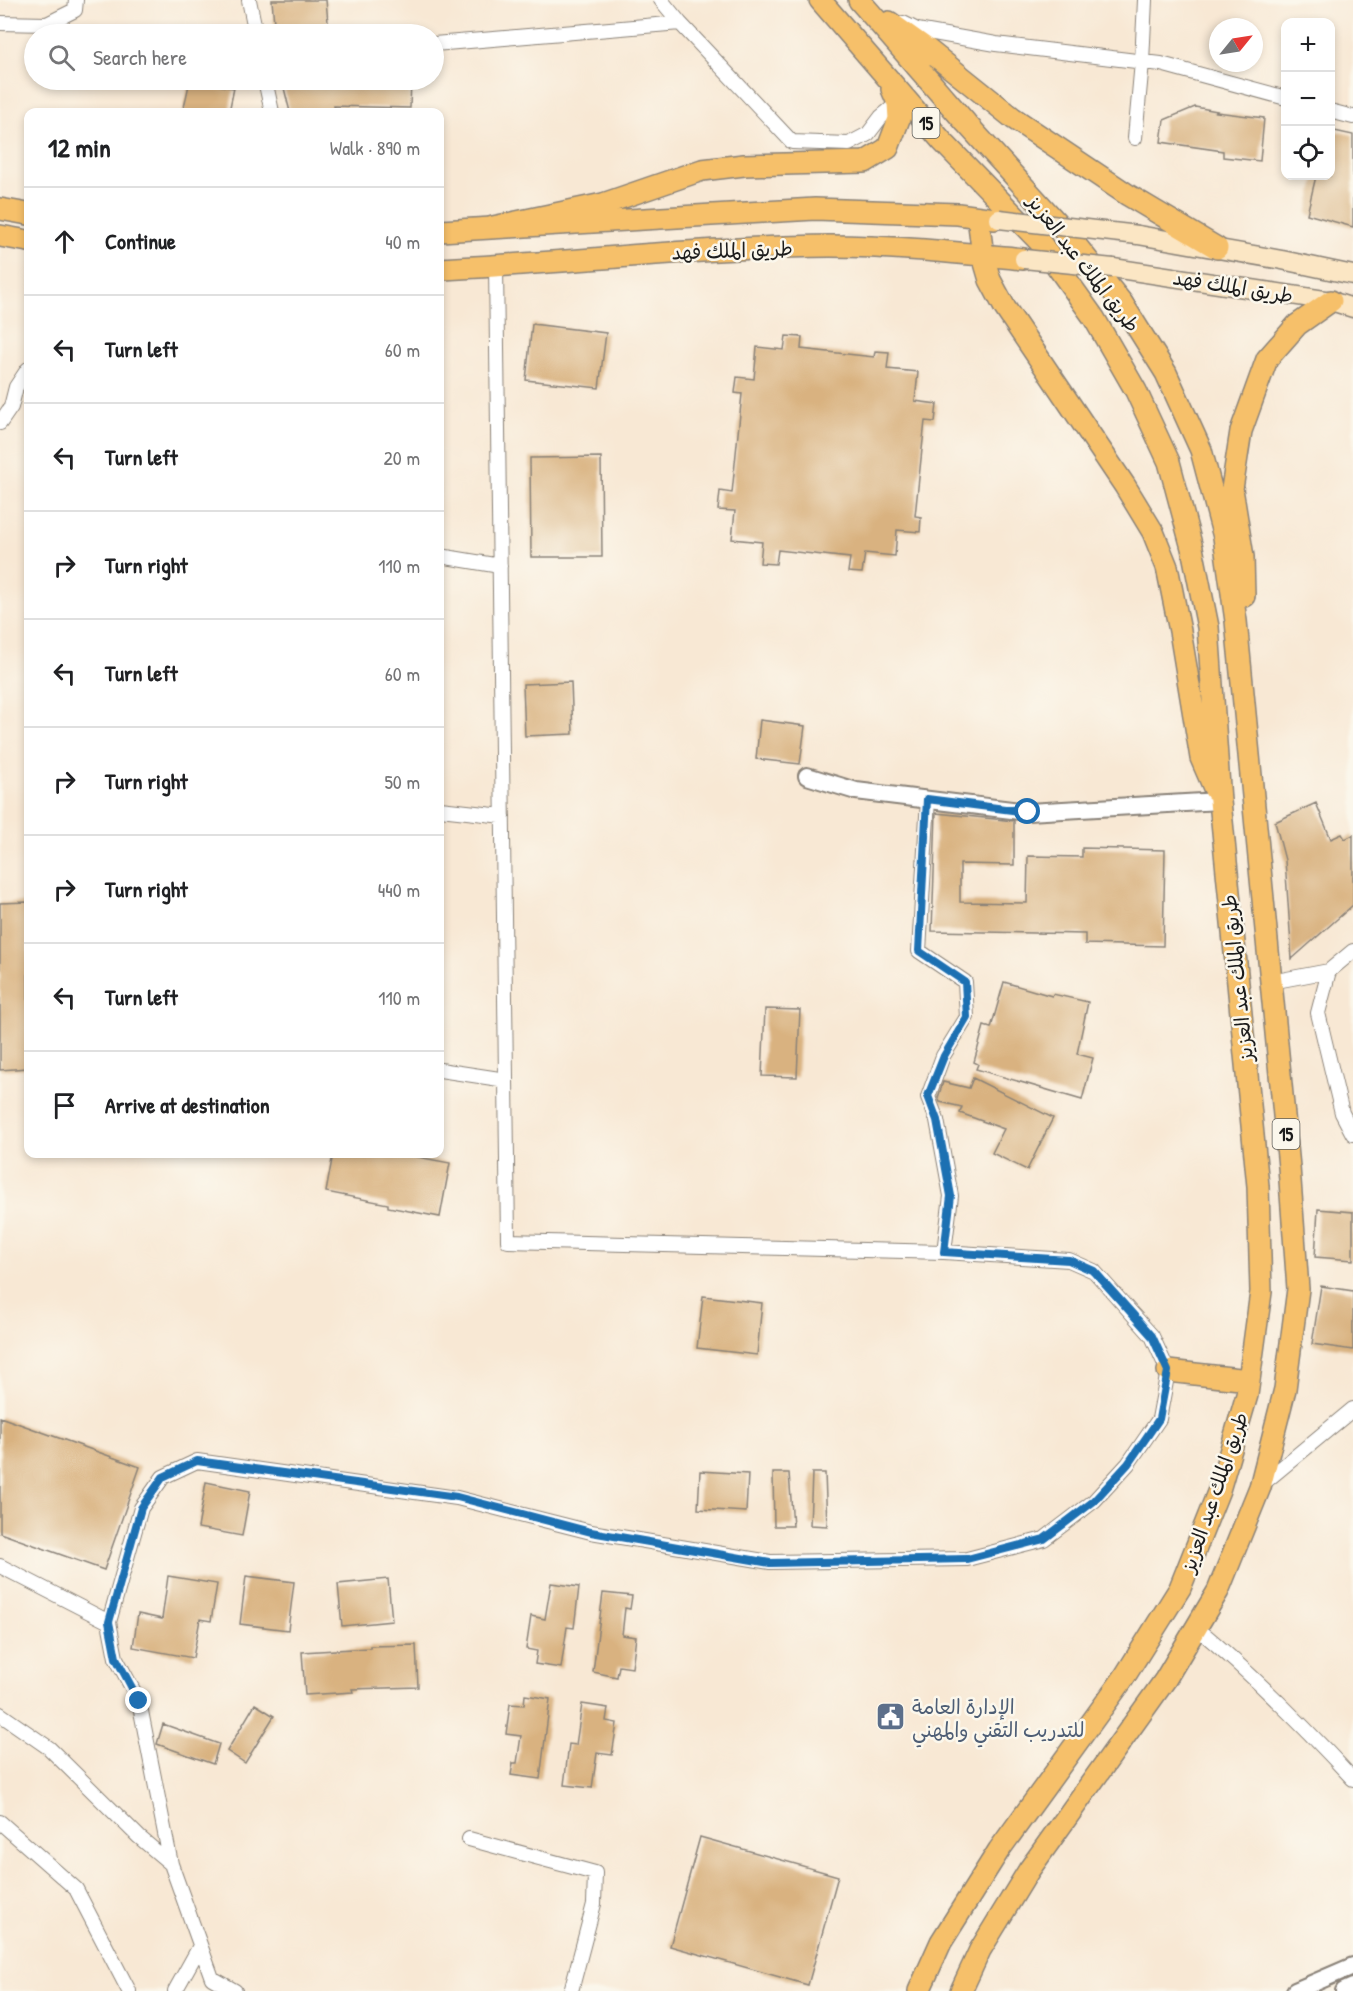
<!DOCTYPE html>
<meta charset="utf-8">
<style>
body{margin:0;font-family:"Patrick Hand","Playpen Sans Arabic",sans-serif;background:#f2f2f2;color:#202124}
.controls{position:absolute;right:18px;top:18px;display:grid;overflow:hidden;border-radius:12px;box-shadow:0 3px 9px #0003}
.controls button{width:54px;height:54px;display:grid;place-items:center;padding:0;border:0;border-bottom:2px solid #e0e0e0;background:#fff;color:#202124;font:30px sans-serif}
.compass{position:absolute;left:1209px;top:18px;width:54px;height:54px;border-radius:50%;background:#fff;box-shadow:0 3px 9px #0003;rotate:60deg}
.stop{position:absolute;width:18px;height:18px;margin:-14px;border:4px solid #1f6fb2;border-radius:50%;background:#fff}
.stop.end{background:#1f6fb2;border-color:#fff;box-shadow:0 2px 6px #0008}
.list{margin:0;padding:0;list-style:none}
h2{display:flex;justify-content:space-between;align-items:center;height:78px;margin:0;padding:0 24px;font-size:26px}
h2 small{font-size:20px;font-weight:400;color:#757577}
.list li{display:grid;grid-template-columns:39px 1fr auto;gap:18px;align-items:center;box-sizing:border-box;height:108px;padding:0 24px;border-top:2px solid #e0e0e0}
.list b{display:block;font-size:22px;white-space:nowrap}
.list em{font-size:20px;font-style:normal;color:#757577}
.icon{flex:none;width:33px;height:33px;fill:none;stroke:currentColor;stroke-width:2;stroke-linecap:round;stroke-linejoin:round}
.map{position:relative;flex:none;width:1353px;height:1991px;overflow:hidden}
.search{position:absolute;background:#fff;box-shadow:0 3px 9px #0003;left:24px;top:24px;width:420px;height:66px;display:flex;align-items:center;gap:15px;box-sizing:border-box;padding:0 21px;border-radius:33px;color:#757577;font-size:22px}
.panel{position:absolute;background:#fff;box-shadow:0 3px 9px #0003;left:24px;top:108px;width:420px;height:1050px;border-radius:12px}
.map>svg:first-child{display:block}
</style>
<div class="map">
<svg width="1353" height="1991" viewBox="0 0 1353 1991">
<rect width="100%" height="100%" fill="#fbf7ec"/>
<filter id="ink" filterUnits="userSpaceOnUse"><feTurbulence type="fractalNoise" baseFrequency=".0167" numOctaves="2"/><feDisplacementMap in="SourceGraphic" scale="12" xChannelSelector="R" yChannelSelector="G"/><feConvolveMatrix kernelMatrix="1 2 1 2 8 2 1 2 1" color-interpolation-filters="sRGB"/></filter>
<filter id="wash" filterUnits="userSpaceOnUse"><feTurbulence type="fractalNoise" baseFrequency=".008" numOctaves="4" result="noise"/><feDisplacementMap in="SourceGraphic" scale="24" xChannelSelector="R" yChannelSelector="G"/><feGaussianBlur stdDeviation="1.35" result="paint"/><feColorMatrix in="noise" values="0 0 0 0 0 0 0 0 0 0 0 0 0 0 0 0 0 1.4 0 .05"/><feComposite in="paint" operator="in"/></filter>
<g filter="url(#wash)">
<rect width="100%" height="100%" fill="#f8e8d4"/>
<g id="blocks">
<!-- building -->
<path fill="#d9b280" d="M 272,0 L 326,0 L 329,34 L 275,34 Z
M 190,80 L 234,88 L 229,112 L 183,112 Z
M 324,80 L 411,80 L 410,108 L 334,106 L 335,112 L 290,112 L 284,88 Z
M 1195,107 L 1217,111 L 1216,112 L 1264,118 L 1260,161 L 1223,157 L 1223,151 L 1161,142 L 1164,120 Z
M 1330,130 L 1353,135 L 1353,227 L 1307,214 L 1316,176 L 1330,176 Z
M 532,324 L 606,333 L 599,388 L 526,380 Z
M 786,336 L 802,337 L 801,349 L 874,357 L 875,351 L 889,352 L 887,369 L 918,372 L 915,401 L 937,404 L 935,422 L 925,421 L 915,516 L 921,517 L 920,532 L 897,530 L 895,556 L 865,553 L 862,573 L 848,572 L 850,558 L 778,550 L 776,564 L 760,563 L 762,542 L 732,539 L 735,511 L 718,510 L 720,491 L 732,493 L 742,394 L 735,393 L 737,377 L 754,379 L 757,347 L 784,350 Z
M 601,457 L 602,557 L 531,557 L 530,458 Z
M 571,682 L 573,734 L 525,736 L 523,684 Z
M 760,720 L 805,726 L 800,764 L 756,759 Z
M 1316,803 L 1331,839 L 1342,834 L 1345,839 L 1353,835 L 1353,905 L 1292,959 L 1285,860 L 1275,822 Z
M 936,813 L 1014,821 L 1014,865 L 960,864 L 960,902 L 1027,903 L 1028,856 L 1082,857 L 1082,848 L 1165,850 L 1163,946 L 1085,944 L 1085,934 L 932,931 Z
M 28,902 L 28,1068 L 0,1070 L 0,903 Z
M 1004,982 L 1052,996 L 1053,994 L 1088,1002 L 1077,1054 L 1093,1058 L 1082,1100 L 976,1069 L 978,1064 L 974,1062 L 984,1026 L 991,1028 Z
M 765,1009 L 800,1010 L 797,1077 L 762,1076 Z
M 973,1078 L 1053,1118 L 1027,1170 L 992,1153 L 1004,1129 L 960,1113 L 962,1107 L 940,1102 L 938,1098 L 943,1082 L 969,1088 Z
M 333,1154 L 402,1154 L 450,1163 L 440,1217 L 388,1207 L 388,1204 L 326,1192 Z
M 1318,1209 L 1353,1212 L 1353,1260 L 1315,1257 Z
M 1321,1286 L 1353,1291 L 1353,1350 L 1312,1344 Z
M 703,1296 L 762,1303 L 757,1355 L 697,1348 Z
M 0,1417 L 140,1467 L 104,1570 L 0,1533 Z
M 700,1471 L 748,1474 L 746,1512 L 698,1509 Z
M 773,1473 L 789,1473 L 793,1526 L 774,1526 Z
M 812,1473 L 825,1473 L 827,1526 L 810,1525 Z
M 206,1482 L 250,1491 L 242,1536 L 198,1528 Z
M 168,1576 L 217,1584 L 211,1621 L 200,1619 L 193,1658 L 133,1647 L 138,1614 L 162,1619 Z
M 246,1576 L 294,1582 L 288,1630 L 240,1624 Z
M 388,1579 L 392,1621 L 342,1626 L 338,1584 Z
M 551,1583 L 579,1587 L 574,1628 L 567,1627 L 561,1668 L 535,1664 L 537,1651 L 526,1649 L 531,1616 L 545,1619 Z
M 603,1593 L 632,1596 L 630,1609 L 625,1608 L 622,1635 L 636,1637 L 632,1668 L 619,1666 L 617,1677 L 593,1672 Z
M 416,1645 L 418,1687 L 352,1689 L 353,1692 L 305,1695 L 302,1652 L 370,1648 L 370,1646 Z
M 525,1695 L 550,1699 L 540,1779 L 511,1775 L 513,1763 L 517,1763 L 521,1736 L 506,1734 L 510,1704 L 524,1705 Z
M 255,1704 L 274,1716 L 245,1763 L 227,1751 Z
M 582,1704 L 608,1708 L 606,1721 L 617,1723 L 612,1755 L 597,1753 L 592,1788 L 564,1785 L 569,1744 L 576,1745 Z
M 163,1724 L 219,1744 L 213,1764 L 157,1744 Z
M 700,1837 L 838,1876 L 808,1985 L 670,1946 Z"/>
</g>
</g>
<g filter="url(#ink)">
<use href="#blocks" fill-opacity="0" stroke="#8a8278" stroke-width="1.5"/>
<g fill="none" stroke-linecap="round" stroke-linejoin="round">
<defs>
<path id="minor" d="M 249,0 L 256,34
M 661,0 L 680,23 L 792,142 L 849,144 L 868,134 L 881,117 L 898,103
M 0,23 L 47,24 L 75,10 L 76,0
M 903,23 L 917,30 L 996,44 L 1161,64 L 1286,98
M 434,44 L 680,23
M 265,80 L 272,112
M 1330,111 L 1353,117
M 1135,138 L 1142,62 L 1145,0
M 0,423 L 11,407 L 16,387 L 28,369
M 440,556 L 500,566
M 928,799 L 919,951 L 965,982 L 967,1017 L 943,1056 L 928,1097 L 937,1120 L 951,1196 L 944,1252
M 440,809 L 503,816
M 1353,951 L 1329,971 L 1318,1013 L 1342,1113 L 1353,1134
M 1271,982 L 1329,971
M 440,1070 L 506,1080
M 1261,1485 L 1353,1409
M 0,1566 L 109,1622
M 1196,1627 C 1253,1675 1303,1725 1353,1779
M 0,1714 L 49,1748 L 139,1837 L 171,1864
M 0,1822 L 76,1889 L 129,1991
M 469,1839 L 595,1873 L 594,1904 L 571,1991
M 175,1991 L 200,1946
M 235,1991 L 212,1978 L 171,1864 L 139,1701 L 116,1658 L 109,1622 L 141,1508 L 163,1477 L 197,1461 L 457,1498 L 591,1532 L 770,1562 L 967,1559 L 1044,1539 L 1094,1501 L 1128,1464 L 1159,1419 L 1168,1371 L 1152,1336 L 1094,1271 L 1069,1260 L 944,1252 L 508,1241 L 496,266"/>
<path id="tertiary" d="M 807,776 L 856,791 L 1028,812 L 1220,801
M 1295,1991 L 1353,1966
M 1344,1991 L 1353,1987"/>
<path id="secondary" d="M 1138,235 L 1282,260 L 1353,275
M 1113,268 L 1331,301 L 1353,308"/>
<path id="primary" d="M 0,209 L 28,214
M 440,231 L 815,209 L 958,214 L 995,219
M 0,236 L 28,241
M 440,269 C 570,263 699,247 830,246 C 894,246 960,253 1024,259"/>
<path id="trunk" d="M 820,0 L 942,141 L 1039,241 L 1094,318 L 1136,391 L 1169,462 L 1192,548 L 1208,627 L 1220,801 L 1258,1186 L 1261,1292 L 1247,1395 L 1219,1490 L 1180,1588 L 1123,1679 L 999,1850 L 941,1942 L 919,1991
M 859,0 L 966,123 L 1067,234 L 1122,303 L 1166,373 L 1201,450 L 1224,537 L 1236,621 L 1289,1167 L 1298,1289 L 1285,1389 L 1260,1487 L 1218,1591 L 1165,1680 L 1029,1870 L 980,1950 L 961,1991
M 889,22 L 927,49 L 1013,118 L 1128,195 L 1217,248
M 978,217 L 983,256 L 990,280 L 1005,308 L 1125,486 L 1153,532 L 1167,567 L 1180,631 L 1201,758 L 1215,790
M 493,227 L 603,204 L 702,170 L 744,165 L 865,162 L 888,148 L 899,119 L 898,103 L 892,89
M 1244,596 L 1243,557 L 1232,489 L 1241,431 L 1267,359 L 1297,325 L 1331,301
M 1168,1371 L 1249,1380"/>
</defs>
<!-- minor casing -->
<use href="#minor" stroke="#8a8278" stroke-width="16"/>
<!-- tertiary casing -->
<use href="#tertiary" stroke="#8a8278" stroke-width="20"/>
<!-- secondary casing -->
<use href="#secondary" stroke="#8a8278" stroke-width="21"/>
<!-- primary casing -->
<use href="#primary" stroke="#8a8278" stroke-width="24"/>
<!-- trunk casing -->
<use href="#trunk" stroke="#8a8278" stroke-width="24"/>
<!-- minor -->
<use href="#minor" stroke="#fff" stroke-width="14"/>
<!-- tertiary -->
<use href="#tertiary" stroke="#fff" stroke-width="16"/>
<!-- secondary -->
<use href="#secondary" stroke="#fbe6c4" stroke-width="18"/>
<!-- primary -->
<use href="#primary" stroke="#f6c06b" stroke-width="21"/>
<!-- trunk -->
<use href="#trunk" stroke="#f6c06b" stroke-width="21"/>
<defs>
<path id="secondary-bridge" d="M 999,219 L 1138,235
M 1024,259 L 1113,268"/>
</defs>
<!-- secondary-bridge casing -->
<use href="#secondary-bridge" stroke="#8a8278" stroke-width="21" stroke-linecap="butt"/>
<!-- secondary-bridge -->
<use href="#secondary-bridge" stroke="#fbe6c4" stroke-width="18"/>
</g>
</g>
<g fill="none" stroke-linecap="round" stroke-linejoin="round" filter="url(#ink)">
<!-- route -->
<path stroke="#1f6fb2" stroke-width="8" d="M 139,1701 L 116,1658 L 109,1622 L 141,1508 L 163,1477 L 197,1461 L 457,1497 L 591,1532 L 770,1563 L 967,1559 L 1044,1539 L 1094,1501 L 1128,1464 L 1159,1419 L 1168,1371 L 1152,1336 L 1094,1271 L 1069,1260 L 944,1252 L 951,1196 L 937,1120 L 928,1096 L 944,1056 L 967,1017 L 965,982 L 919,951 L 927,799 L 1028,812"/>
</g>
<!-- icons -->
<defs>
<symbol id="civic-square" viewBox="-11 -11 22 22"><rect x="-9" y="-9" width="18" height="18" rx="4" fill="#5c6f8a" stroke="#fbf7ec"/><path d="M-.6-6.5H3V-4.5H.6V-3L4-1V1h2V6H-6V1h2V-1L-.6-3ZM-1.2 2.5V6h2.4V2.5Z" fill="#fff"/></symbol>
</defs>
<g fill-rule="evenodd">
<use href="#civic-square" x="874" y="1700" width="33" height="33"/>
</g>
<g text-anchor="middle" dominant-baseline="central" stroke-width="5" stroke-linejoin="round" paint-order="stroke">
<!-- shield labels -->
<g fill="#fbf7ec" stroke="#5f5e5a" stroke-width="1.5">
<rect x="912.5" y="108" width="27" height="30" rx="4.5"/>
<rect x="1272.5" y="1119" width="27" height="30" rx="4.5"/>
</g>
<g font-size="18" font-weight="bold" fill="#1c1c1c">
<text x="926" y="123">15</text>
<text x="1286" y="1134">15</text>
</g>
<!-- street labels -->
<g font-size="20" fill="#1c1c1c" stroke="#fbf7ec">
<text transform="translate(732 250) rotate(-2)">طريق الملك فهد</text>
<text transform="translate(1084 263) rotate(52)">طريق الملك عبد العزيز</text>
<text transform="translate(1233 286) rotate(9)">طريق الملك فهد</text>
<text transform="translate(1237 978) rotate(-96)">طريق الملك عبد العزيز</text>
<text transform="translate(1214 1492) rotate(-71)">طريق الملك عبد العزيز</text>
</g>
<!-- service labels -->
<g font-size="20" fill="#4e5e75" stroke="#fbf7ec" text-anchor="start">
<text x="912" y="1706">الإدارة العامة<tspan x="912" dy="23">للتدريب التقني والمهني</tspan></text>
</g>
</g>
</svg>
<div class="controls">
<button>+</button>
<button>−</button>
<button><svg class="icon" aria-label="locate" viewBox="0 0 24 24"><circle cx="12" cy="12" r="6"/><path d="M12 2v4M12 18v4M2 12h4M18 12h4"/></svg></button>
</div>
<svg class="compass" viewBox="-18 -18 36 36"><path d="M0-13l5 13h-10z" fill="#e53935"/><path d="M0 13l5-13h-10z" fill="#757577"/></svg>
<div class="stop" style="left:1028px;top:812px"></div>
<div class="stop end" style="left:139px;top:1701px"></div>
<div class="search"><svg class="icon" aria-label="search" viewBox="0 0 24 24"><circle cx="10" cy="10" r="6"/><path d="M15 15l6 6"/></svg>Search here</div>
<section class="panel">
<h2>12 min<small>Walk · 890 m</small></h2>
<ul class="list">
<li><svg class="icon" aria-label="ahead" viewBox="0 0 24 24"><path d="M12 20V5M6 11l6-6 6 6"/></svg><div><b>Continue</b></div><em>40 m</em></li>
<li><svg class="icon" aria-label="left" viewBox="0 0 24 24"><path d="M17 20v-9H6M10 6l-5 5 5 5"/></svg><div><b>Turn left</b></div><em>60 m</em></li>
<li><svg class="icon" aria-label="left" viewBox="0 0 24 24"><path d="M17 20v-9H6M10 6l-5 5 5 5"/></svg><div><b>Turn left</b></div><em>20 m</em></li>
<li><svg class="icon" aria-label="right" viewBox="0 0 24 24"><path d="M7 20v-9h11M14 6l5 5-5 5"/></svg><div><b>Turn right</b></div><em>110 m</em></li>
<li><svg class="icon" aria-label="left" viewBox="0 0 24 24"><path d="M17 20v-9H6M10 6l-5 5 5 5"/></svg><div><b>Turn left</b></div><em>60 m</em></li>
<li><svg class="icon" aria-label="right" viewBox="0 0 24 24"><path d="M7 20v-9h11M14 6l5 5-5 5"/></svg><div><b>Turn right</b></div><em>50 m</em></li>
<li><svg class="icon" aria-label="right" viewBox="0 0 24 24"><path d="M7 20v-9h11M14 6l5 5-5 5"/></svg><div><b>Turn right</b></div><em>440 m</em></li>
<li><svg class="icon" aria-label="left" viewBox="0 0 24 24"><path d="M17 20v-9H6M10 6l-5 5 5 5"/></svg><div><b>Turn left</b></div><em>110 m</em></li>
<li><svg class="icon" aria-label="arrive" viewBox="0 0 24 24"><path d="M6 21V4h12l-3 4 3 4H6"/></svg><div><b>Arrive at destination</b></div></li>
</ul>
</section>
</div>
